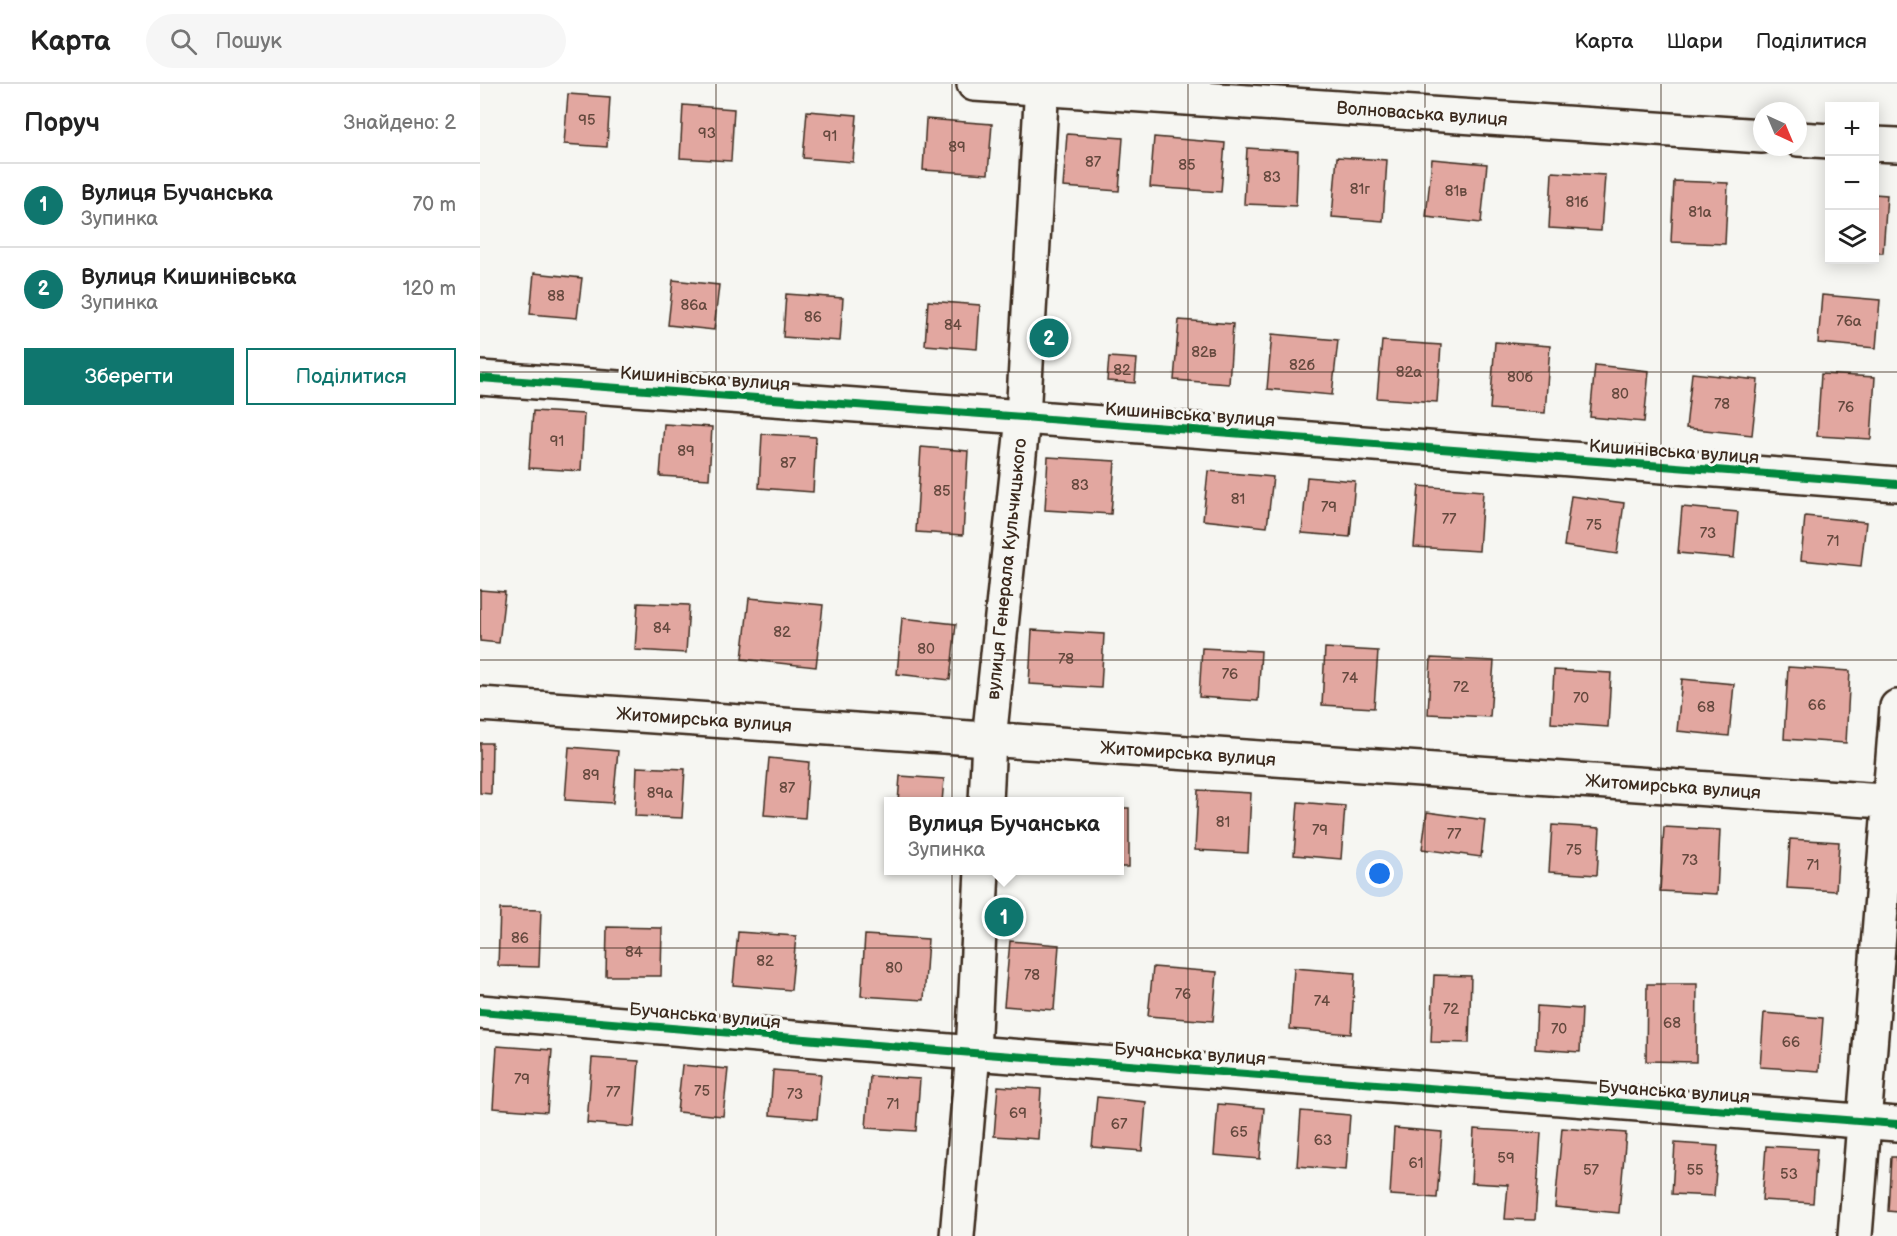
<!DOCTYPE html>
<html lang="uk">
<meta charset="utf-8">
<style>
body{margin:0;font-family:"Balsamiq Sans",sans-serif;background:#f6f6f6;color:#222}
.controls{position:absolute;right:18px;top:18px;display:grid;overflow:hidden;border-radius:0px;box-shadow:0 3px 15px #0003}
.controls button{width:54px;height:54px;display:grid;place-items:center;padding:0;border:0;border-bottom:2px solid #e0e0e0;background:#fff;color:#222;font:30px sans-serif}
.compass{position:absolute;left:1273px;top:18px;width:54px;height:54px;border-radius:50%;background:#fff;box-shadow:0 3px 15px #0003;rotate:136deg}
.you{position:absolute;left:900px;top:790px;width:21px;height:21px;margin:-15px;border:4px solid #fff;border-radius:50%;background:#1a73e8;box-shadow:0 0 0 9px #1a73e833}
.badge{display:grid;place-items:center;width:39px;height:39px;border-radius:50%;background:#0f766e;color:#fff;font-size:20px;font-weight:700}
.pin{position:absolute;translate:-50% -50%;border:3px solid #fff;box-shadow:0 2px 6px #0006}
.popup{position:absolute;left:404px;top:713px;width:240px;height:78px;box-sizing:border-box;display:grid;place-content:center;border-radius:0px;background:#fff;filter:drop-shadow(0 2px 4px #0005);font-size:20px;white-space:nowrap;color:#767676}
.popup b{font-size:22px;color:#222}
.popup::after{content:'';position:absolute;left:50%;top:100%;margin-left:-12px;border:12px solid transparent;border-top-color:#fff}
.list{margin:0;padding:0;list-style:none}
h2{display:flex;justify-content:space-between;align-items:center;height:78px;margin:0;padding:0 24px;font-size:26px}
h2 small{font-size:20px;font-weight:400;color:#767676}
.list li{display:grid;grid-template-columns:39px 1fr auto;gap:18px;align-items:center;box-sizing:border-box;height:84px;padding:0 24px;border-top:2px solid #e0e0e0}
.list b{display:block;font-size:22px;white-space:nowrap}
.list p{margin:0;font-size:20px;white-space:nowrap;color:#767676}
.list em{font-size:20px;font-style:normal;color:#767676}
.actions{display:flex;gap:12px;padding:18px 24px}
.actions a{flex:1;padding:14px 0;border:2px solid #0f766e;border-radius:0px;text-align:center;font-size:21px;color:#0f766e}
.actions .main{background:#0f766e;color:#fff}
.icon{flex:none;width:33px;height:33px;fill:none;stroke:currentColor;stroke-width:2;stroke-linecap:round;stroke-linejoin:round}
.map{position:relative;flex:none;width:1417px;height:1152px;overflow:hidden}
header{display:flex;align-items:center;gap:36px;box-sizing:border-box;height:84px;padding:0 30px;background:#fff;border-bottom:2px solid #e0e0e0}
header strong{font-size:28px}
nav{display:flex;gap:33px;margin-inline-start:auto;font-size:21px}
.search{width:420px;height:54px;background:#f6f6f6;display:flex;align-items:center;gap:15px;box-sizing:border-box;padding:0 21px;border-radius:33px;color:#767676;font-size:22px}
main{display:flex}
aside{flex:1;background:#fff}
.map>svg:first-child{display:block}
</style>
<header>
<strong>Карта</strong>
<div class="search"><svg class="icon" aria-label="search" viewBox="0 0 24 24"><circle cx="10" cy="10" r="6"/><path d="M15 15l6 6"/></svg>Пошук</div>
<nav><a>Карта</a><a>Шари</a><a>Поділитися</a></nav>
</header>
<main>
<aside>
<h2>Поруч<small>Знайдено: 2</small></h2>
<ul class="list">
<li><span class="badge">1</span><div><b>Вулиця Бучанська</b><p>Зупинка</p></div><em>70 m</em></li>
<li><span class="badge">2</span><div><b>Вулиця Кишинівська</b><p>Зупинка</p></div><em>120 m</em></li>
</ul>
<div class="actions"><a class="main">Зберегти</a><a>Поділитися</a></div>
</aside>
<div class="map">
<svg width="1417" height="1152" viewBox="0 0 1417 1152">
<rect width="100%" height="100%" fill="#f6f6f2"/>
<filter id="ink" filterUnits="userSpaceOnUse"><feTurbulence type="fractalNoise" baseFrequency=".0167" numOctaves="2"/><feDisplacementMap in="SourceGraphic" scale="12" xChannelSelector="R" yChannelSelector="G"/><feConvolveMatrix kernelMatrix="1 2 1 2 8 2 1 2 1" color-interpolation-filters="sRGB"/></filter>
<g filter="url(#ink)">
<!-- building -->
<path fill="#e2a7a0" stroke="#3b2a1e" stroke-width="1.5" d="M 88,10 L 130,13 L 127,63 L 84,60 Z
M 203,21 L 254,25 L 251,77 L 200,74 Z
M 327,27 L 377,31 L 373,78 L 323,74 Z
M 446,35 L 512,40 L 508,90 L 443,86 Z
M 587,50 L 643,54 L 639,107 L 583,103 Z
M 674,53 L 745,59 L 741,108 L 670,103 Z
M 767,64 L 818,67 L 816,122 L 764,120 Z
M 857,73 L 907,76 L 903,137 L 852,133 Z
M 952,75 L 1007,80 L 1001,139 L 946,133 Z
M 1072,88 L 1125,91 L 1121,147 L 1069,144 Z
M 1194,97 L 1248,99 L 1245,160 L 1191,158 Z
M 1394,110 L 1407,111 L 1403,169 L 1394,169 Z
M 54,189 L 102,194 L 97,234 L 50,230 Z
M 193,196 L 239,201 L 234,246 L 188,241 Z
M 306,210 L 363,214 L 360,257 L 303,253 Z
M 1342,211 L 1400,216 L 1396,264 L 1338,259 Z
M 448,217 L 500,221 L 497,265 L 445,261 Z
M 699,236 L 753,240 L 749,300 L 694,296 Z
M 792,250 L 858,256 L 852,311 L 787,305 Z
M 902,257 L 961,261 L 957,318 L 897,314 Z
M 1015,258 L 1070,262 L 1065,329 L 1010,325 Z
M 629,273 L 657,275 L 655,299 L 627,297 Z
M 1115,281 L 1169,287 L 1164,338 L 1110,333 Z
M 1212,289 L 1278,296 L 1272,351 L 1206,344 Z
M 1341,290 L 1395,293 L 1391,355 L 1337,352 Z
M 53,327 L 104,330 L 101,387 L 49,384 Z
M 184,340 L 232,343 L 229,395 L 180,392 Z
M 282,350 L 336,353 L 333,408 L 279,404 Z
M 441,363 L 488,367 L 483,451 L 436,448 Z
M 568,373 L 635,377 L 631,430 L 565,426 Z
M 728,387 L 793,393 L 787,443 L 723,436 Z
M 827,393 L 875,397 L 870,453 L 822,449 Z
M 939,402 L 1003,407 L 999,467 L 934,463 Z
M 1091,412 L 1144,419 L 1137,470 L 1084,462 Z
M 1202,423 L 1258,428 L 1254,474 L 1198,469 Z
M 1325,432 L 1386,438 L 1381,482 L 1321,476 Z
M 0,506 L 25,508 L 19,559 L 0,557 Z
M 269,514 L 343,521 L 336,583 L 262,575 Z
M 158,519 L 209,521 L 206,569 L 155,566 Z
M 422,534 L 476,540 L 470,596 L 417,590 Z
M 552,546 L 624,550 L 621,604 L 549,600 Z
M 722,564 L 781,567 L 778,617 L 719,613 Z
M 845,564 L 898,567 L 894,624 L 842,621 Z
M 951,574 L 1014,577 L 1010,633 L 948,630 Z
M 1308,583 L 1370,587 L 1366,659 L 1304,655 Z
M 1074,586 L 1131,589 L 1128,643 L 1071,639 Z
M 1202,595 L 1254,600 L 1249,652 L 1197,647 Z
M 0,659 L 12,659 L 11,710 L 0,709 Z
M 89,663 L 138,667 L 133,719 L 85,716 Z
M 289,674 L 329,678 L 325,734 L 284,731 Z
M 157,683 L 205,685 L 202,734 L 155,732 Z
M 420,692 L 464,695 L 462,718 L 418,718 Z
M 718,706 L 771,709 L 768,769 L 715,766 Z
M 818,718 L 865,722 L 861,775 L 814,771 Z
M 640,724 L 649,724 L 649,783 L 640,783 Z
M 947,728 L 1005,736 L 1001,773 L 942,765 Z
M 1072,741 L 1120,744 L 1117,791 L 1069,788 Z
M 1184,743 L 1240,746 L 1237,810 L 1180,807 Z
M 1310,755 L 1359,758 L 1356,807 L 1307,804 Z
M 20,825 L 61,826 L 59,883 L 18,882 Z
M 127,843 L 182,844 L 181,892 L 126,892 Z
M 258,848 L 316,852 L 311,906 L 253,901 Z
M 385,851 L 448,855 L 444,916 L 381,912 Z
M 530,857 L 579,861 L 574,926 L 524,922 Z
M 673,883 L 737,888 L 733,937 L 668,932 Z
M 814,884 L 875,889 L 871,950 L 810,945 Z
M 954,891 L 991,892 L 989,959 L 951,958 Z
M 1167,900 L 1217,900 L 1216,978 L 1166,977 Z
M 1057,922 L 1102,925 L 1100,968 L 1055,965 Z
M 1284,929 L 1343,934 L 1339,987 L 1280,983 Z
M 17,962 L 72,966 L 67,1028 L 13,1024 Z
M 112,974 L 159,977 L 154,1043 L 107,1039 Z
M 202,981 L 248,985 L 243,1032 L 197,1028 Z
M 293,986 L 341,990 L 337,1035 L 290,1031 Z
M 390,992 L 440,995 L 436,1047 L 386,1044 Z
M 518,1002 L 561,1005 L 558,1055 L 514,1052 Z
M 617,1013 L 666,1018 L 662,1067 L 612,1063 Z
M 738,1020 L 784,1024 L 780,1075 L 734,1071 Z
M 821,1027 L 870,1031 L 866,1086 L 817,1082 Z
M 914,1044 L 962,1048 L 957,1114 L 910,1111 Z
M 1082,1044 L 1146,1049 L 1139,1129 L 1075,1123 Z
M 994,1045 L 1061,1049 L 1055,1136 L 1025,1135 L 1028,1101 L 991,1099 Z
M 1195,1059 L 1238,1062 L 1234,1112 L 1192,1110 Z
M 1286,1062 L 1337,1065 L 1333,1119 L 1282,1116 Z
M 1411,1073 L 1417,1073 L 1417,1128 L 1408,1127 Z"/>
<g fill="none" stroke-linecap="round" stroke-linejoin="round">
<defs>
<path id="minor" d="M 494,0 L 1282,52
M 1318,55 L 1350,57
M 1394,60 L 1417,61
M 0,294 L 543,333 L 1417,400
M 0,620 L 1417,718
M 0,928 L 493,969 L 1417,1040
M 1375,1152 L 1417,623"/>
<path id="tertiary" d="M 506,718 L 509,656 L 543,333 L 562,0
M 477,1152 L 493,969 L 502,786"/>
</defs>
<!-- minor casing -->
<use href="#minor" stroke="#3b2a1e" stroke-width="38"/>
<!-- tertiary casing -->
<use href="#tertiary" stroke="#3b2a1e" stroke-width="38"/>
<!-- minor -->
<use href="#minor" stroke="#f6f6f2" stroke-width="33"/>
<!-- tertiary -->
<use href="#tertiary" stroke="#f6f6f2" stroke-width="33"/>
<defs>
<path id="cycleway" d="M 0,294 L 543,333 L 1417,400
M 0,928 L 493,969 L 1417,1040"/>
</defs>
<!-- cycleway casing -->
<use href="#cycleway" stroke="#f6f6f2" stroke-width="11"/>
<!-- cycleway -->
<use href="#cycleway" stroke="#00873e" stroke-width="8"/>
</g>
</g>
<!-- grid -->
<path fill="none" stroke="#3b2a1e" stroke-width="1.5" stroke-opacity="0.55" d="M 236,0 L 236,1152M 472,0 L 472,1152M 708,0 L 708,1152M 945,0 L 945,1152M 1181,0 L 1181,1152M 0,288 L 1417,288M 0,576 L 1417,576M 0,864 L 1417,864"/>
<g text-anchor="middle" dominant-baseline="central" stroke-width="6" stroke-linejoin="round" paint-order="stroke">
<!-- number labels -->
<g font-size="15" fill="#65493e">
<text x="107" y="36">95</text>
<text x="227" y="49">93</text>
<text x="350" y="52">91</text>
<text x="477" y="63">89</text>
<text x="613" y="78">87</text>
<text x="707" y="81">85</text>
<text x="792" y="93">83</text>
<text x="880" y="105">81г</text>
<text x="976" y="107">81в</text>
<text x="1097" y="118">81б</text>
<text x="1220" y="128">81а</text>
<text x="76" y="212">88</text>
<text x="214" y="221">86а</text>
<text x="333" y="233">86</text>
<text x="1369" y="237">76а</text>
<text x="473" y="241">84</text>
<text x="724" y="268">82в</text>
<text x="822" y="281">82б</text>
<text x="642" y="286">82</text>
<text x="929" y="288">82а</text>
<text x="1040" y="293">80б</text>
<text x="1140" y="310">80</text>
<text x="1242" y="320">78</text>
<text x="1366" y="323">76</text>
<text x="77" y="357">91</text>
<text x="206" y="367">89</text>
<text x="308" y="379">87</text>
<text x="600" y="401">83</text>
<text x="462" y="407">85</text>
<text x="758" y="415">81</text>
<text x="849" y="423">79</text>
<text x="969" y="435">77</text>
<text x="1114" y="441">75</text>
<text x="1228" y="449">73</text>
<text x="1353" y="457">71</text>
<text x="182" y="544">84</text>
<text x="302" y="548">82</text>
<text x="446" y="565">80</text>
<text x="586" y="575">78</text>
<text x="750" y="590">76</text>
<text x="870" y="594">74</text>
<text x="981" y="603">72</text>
<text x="1101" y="614">70</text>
<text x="1337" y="621">66</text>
<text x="1226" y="623">68</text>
<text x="111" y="691">89</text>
<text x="307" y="704">87</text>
<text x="180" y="709">89а</text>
<text x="743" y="738">81</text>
<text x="840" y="746">79</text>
<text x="974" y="750">77</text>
<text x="1094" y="766">75</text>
<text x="1210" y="776">73</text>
<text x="1333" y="781">71</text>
<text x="40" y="854">86</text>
<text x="154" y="868">84</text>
<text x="285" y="877">82</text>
<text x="414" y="884">80</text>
<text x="552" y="891">78</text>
<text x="703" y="910">76</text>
<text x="842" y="917">74</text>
<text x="971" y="925">72</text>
<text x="1192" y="939">68</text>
<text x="1079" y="945">70</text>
<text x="1311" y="958">66</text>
<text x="42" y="995">79</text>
<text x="222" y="1007">75</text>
<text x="133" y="1008">77</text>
<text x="315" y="1010">73</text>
<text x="413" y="1020">71</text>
<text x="538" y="1029">69</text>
<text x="639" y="1040">67</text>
<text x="759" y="1048">65</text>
<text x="843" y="1056">63</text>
<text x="1026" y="1074">59</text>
<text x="936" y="1079">61</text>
<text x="1111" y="1086">57</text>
<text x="1215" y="1086">55</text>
<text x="1309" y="1090">53</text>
</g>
<!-- street labels -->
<g font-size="18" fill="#3b2a1e" stroke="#f6f6f2">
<text transform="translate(942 30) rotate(4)">Волноваська вулиця</text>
<text transform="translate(225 295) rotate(4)">Кишинівська вулиця</text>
<text transform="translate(710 331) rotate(4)">Кишинівська вулиця</text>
<text transform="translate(1194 368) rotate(4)">Кишинівська вулиця</text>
<text transform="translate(527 485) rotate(-84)">вулиця Генерала Кульчицького</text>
<text transform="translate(224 636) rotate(4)">Житомирська вулиця</text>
<text transform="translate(708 670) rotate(4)">Житомирська вулиця</text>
<text transform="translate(1193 703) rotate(4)">Житомирська вулиця</text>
<text transform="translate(225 932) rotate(5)">Бучанська вулиця</text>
<text transform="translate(710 970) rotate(4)">Бучанська вулиця</text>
<text transform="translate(1194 1008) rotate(4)">Бучанська вулиця</text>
</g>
</g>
</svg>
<div class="controls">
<button>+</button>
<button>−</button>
<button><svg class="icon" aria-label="layers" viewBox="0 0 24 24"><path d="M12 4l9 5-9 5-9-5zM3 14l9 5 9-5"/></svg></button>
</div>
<svg class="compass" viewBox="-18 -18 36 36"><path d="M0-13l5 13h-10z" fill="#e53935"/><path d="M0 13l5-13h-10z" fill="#767676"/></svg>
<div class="you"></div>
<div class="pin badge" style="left:524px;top:833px">1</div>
<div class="popup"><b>Вулиця Бучанська</b>Зупинка</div>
<div class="pin badge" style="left:569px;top:254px">2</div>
</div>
</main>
